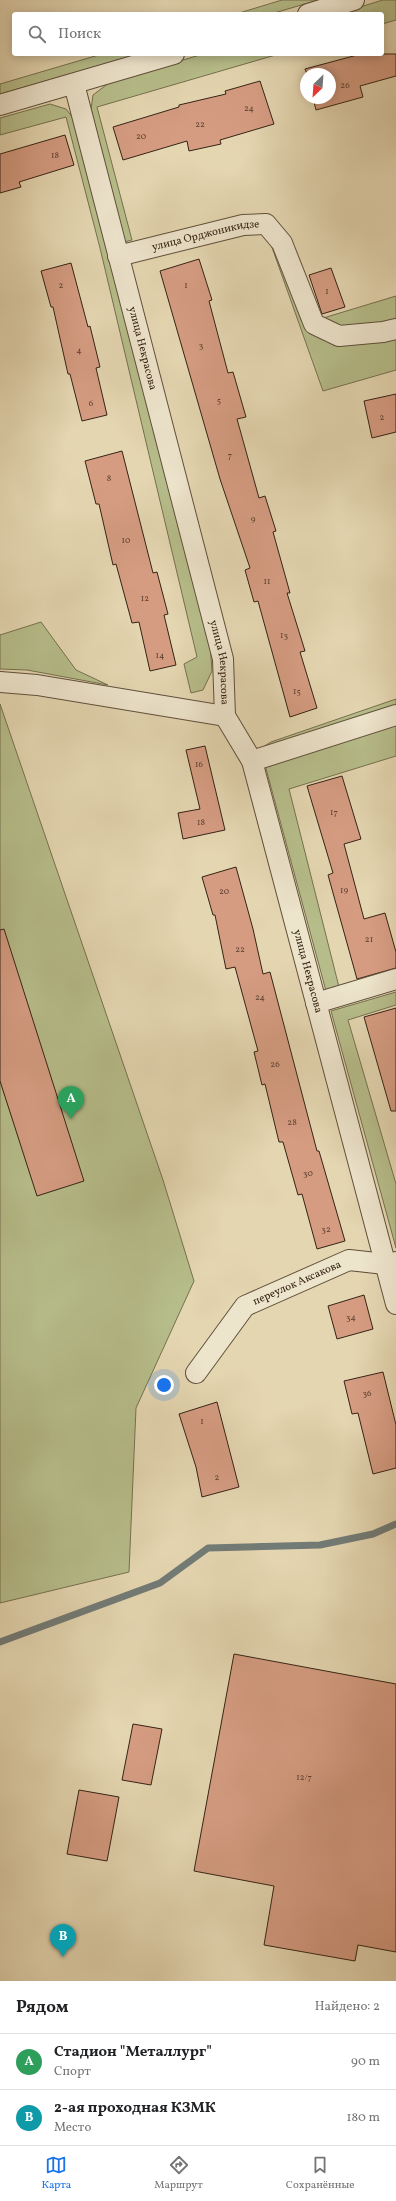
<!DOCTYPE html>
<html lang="ru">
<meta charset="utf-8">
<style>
body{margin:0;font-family:Vollkorn,serif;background:#f6f6f6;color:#202124}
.compass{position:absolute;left:300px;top:68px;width:36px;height:36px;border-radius:50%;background:#fff;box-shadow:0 2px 10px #0003;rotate:205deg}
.you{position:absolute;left:164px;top:1385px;width:14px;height:14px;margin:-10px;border:3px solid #fff;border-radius:50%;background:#1a73e8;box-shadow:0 0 0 6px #1a73e833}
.badge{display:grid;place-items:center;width:26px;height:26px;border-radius:50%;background:#1a73e8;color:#fff;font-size:13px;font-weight:700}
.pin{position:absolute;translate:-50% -33px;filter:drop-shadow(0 1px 2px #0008)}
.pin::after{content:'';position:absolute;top:21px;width:14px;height:12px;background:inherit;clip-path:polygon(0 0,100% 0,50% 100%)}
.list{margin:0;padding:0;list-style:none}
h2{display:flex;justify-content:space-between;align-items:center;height:52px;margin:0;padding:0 16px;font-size:17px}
h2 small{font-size:13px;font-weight:400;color:#757577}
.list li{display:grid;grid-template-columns:26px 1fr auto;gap:12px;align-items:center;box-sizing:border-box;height:56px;padding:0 16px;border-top:1px solid #e0e0e0}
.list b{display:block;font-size:15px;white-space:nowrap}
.list p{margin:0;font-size:13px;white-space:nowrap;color:#757577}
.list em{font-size:13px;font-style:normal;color:#757577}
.icon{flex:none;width:22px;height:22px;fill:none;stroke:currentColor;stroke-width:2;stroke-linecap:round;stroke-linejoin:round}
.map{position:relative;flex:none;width:396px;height:1981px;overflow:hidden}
.search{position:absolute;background:#fff;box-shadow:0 2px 10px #0003;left:12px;right:12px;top:12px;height:44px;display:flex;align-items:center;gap:10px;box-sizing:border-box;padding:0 14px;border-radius:4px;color:#757577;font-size:15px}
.sheet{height:164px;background:#fff}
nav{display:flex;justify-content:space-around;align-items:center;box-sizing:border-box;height:56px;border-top:1px solid #e0e0e0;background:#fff;font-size:11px;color:#757577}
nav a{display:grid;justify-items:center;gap:2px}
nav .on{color:#1a73e8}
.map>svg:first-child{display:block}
</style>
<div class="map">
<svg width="396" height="1981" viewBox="0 0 396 1981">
<rect width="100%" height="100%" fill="#e4d6b1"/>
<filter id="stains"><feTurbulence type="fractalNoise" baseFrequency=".005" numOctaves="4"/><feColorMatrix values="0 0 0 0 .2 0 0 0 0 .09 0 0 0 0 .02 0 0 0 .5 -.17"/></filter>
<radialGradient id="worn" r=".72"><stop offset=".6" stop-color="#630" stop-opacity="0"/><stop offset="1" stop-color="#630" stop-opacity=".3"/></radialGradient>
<!-- green -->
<path fill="#b6bd8a" stroke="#76704f" d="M 282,0 L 318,0 L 271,14 L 236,14 Z
M 383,0 L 396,0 L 396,20 L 382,24 L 382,14 L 337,14 Z
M 102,54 L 139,54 L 0,94 L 0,84 Z
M 203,54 L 279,54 L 97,107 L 132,240 L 124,242 L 91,109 L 93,95 L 110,82 Z
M 50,104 L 66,109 L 73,118 L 210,644 L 212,671 L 203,690 L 191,693 L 184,664 L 197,657 L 100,248 L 66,117 L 0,135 L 0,118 Z
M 269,239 L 309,329 L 336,346 L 382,342 L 396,339 L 396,370 L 323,391 Z
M 396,296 L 396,320 L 345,329 L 320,319 Z
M 41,622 L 76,670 L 108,685 L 27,670 L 0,669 L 0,635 Z
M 396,699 L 396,706 L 258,750 L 271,742 Z
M 0,704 L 163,1180 L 194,1281 L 136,1408 L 129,1572 L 0,1603 Z
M 396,724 L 396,756 L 289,789 L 339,987 L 326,991 L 265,765 Z
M 396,992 L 396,1005 L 348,1020 L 396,1184 L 396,1248 L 331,1011 Z"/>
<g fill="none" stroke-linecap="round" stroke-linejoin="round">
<!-- stream -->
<path stroke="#727b76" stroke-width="7" d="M 0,1642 L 160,1583 L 208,1548 L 320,1545 L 373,1534 L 396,1524"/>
</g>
<!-- building -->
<path fill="#d59c82" stroke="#352314" d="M 361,54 L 396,54 L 396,76 L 360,86 L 363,97 L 316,110 L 313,98 L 330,98 L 330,74 L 307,74 L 305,69 Z
M 260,81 L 274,124 L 220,140 L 221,144 L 189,151 L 187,141 L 123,160 L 113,127 L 179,107 L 179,105 L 226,94 L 225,91 Z
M 65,135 L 74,165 L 19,182 L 21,187 L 0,193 L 0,154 Z
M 199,259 L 212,300 L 209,301 L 228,373 L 233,372 L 246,417 L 237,419 L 259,498 L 265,496 L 276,531 L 273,532 L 290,593 L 287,593 L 305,651 L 300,652 L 317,708 L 290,717 L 258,601 L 254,602 L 245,570 L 250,568 L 220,479 L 160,271 Z
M 71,263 L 88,327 L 90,326 L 100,367 L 96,368 L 107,415 L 82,421 L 70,374 L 68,374 L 53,307 L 51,307 L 41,271 Z
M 331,268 L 345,307 L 322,314 L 309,275 Z
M 396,394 L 396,432 L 372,438 L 364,401 Z
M 122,451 L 153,573 L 157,572 L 168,614 L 164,615 L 176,665 L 150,671 L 139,622 L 132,623 L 116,564 L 113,565 L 99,504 L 96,504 L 85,461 Z
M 205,746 L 225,830 L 183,839 L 178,813 L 200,809 L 186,750 Z
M 342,776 L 361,839 L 344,844 L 364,919 L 385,913 L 396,952 L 396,968 L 357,979 L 328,875 L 333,873 L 307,786 Z
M 236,867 L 253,929 L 263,974 L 270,972 L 317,1151 L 319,1151 L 345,1241 L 317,1249 L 302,1194 L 298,1195 L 283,1142 L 279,1142 L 265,1084 L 262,1085 L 254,1052 L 258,1051 L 235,967 L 226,969 L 215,915 L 213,915 L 202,877 Z
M 4,929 L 84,1181 L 37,1196 L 0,1081 L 0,930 Z
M 396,1008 L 396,1111 L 391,1111 L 364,1017 Z
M 364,1295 L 373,1329 L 337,1339 L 328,1306 Z
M 383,1372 L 396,1425 L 396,1468 L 373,1474 L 358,1413 L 352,1414 L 344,1381 Z
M 217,1402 L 239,1487 L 202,1497 L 196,1467 L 179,1414 Z
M 234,1654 L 396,1684 L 396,1952 L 358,1945 L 355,1961 L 264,1945 L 274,1886 L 194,1871 Z
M 133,1724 L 162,1729 L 151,1785 L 122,1780 Z
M 79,1790 L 119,1797 L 107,1861 L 67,1854 Z"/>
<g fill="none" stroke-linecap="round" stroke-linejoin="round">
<defs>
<g id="minor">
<path d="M 308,14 L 354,0"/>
<path id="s1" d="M 74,84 L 223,659 L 225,716 L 252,761 L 396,1304"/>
<path d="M 0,105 L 174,54"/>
<path id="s2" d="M 118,256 L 243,225 L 266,224 L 282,243 L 314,324 L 339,336 L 383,332 L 396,329"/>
<path d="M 0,682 L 37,685 L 225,716"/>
<path d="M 252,761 L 396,715"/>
<path d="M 316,1003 L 396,979"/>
<path id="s3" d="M 196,1373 L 245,1306 L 349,1260 L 385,1264 L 396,1262"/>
</g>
</defs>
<!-- minor casing -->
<use href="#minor" stroke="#61503b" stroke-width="22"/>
<!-- minor -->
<use href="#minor" stroke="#ede4cc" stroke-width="20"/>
</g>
<g text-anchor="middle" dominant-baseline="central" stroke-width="4" stroke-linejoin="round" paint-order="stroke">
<!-- number labels -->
<g font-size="9" fill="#5d4130">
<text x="345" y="85">26</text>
<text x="249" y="108">24</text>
<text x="200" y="124">22</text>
<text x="141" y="136">20</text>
<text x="55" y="155">18</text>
<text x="61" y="285">2</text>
<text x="186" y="285">1</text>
<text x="327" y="291">1</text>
<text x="201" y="345">3</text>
<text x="79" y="350">4</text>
<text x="219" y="400">5</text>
<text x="91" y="403">6</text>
<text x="382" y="417">2</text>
<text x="230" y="455">7</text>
<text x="109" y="478">8</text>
<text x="253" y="519">9</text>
<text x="126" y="540">10</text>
<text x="267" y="581">11</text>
<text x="145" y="598">12</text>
<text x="284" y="635">13</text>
<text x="160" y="655">14</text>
<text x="297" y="691">15</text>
<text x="199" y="764">16</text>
<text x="334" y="812">17</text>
<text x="201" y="822">18</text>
<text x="344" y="890">19</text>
<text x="224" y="891">20</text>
<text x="369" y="939">21</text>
<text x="240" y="949">22</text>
<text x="260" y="997">24</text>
<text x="275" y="1064">26</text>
<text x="292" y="1122">28</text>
<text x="308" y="1173">30</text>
<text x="326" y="1229">32</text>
<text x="351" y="1317">34</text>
<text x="367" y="1393">36</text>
<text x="202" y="1421">1</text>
<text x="217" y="1477">2</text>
<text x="304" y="1777">12/7</text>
</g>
<!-- street labels -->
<g font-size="11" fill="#352314" stroke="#ede4cc">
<text stroke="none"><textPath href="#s2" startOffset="90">улица Орджоникидзе</textPath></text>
<text stroke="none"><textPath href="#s1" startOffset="273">улица Некрасова</textPath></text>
<text stroke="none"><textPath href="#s1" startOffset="597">улица Некрасова</textPath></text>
<text stroke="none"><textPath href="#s1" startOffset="921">улица Некрасова</textPath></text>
<text stroke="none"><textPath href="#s3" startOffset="140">переулок Аксакова</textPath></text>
</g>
</g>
<rect width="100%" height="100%" filter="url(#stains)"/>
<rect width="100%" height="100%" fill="url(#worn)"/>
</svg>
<svg class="compass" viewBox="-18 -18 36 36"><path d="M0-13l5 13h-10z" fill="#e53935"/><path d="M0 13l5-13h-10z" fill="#757577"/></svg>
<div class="you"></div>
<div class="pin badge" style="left:71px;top:1119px;background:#2e9e5b">A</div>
<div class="pin badge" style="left:63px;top:1957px;background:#0f9aa8">B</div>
<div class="search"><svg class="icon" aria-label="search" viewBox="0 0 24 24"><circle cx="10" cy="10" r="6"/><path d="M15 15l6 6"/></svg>Поиск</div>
</div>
<section class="sheet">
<h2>Рядом<small>Найдено: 2</small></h2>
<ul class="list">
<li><span class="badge" style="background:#2e9e5b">A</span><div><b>Стадион &quot;Металлург&quot;</b><p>Спорт</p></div><em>90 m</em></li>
<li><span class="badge" style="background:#0f9aa8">B</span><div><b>2-ая проходная КЗМК</b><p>Место</p></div><em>180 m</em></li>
</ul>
</section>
<nav>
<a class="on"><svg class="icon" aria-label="map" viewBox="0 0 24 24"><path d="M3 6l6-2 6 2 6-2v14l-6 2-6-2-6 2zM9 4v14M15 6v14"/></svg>Карта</a>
<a><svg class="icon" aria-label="directions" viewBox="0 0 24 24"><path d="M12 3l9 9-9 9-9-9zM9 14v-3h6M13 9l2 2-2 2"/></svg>Маршрут</a>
<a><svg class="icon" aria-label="saved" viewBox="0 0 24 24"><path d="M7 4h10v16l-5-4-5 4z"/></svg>Сохранённые</a>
</nav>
